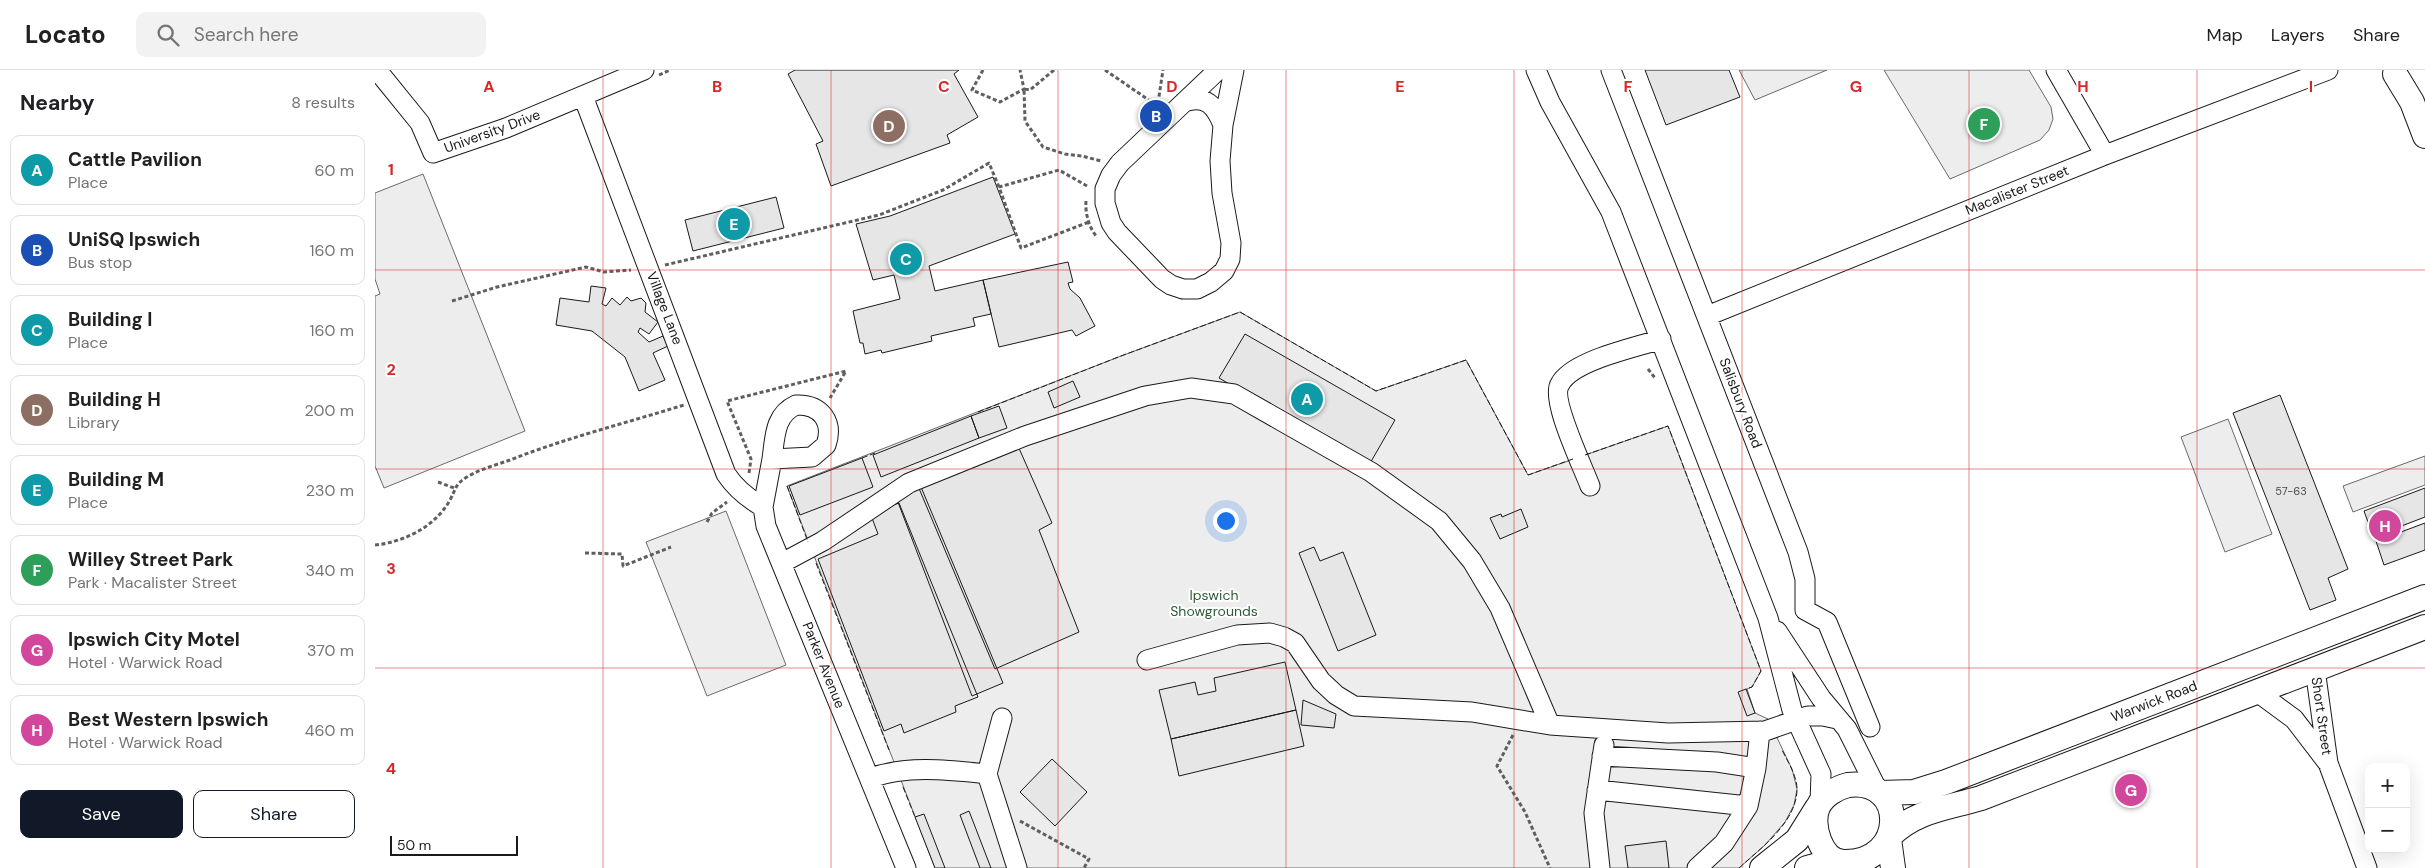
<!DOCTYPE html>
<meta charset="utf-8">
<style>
body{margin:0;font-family:"DM Sans",sans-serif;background:#f2f2f2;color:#202124}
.controls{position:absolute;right:15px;bottom:15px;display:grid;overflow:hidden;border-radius:10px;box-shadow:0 5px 20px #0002}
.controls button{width:45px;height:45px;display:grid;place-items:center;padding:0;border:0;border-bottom:1px solid #e0e0e0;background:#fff;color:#202124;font:25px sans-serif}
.scale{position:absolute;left:15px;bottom:12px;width:128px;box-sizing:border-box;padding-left:5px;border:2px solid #1a1a1a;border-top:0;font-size:14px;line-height:18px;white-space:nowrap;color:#1a1a1a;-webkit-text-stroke:4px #fff;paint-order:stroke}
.you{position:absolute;left:850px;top:450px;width:18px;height:18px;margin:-12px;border:4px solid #fff;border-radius:50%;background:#1a73e8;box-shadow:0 0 0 8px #1a73e833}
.badge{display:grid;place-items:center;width:32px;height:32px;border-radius:50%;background:#111827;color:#fff;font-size:16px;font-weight:700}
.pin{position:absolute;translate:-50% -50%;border:2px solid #fff;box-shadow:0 1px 5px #0006}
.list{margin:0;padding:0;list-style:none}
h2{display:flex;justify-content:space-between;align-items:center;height:65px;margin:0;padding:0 20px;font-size:21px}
h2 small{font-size:16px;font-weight:400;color:#757577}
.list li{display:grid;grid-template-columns:32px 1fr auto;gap:15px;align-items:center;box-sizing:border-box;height:70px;margin:0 10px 10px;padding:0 10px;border:1px solid #e0e0e0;border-radius:10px}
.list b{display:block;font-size:19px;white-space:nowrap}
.list p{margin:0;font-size:16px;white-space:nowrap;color:#757577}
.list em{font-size:16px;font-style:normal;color:#757577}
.actions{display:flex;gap:10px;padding:15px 20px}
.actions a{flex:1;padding:11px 0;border:1px solid #111827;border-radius:10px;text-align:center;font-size:18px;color:#111827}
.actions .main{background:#111827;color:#fff}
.icon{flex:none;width:28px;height:28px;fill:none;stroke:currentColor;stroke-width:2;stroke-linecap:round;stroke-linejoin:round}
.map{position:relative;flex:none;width:2050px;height:798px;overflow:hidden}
header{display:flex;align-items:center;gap:30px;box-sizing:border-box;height:70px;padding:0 25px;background:#fff;border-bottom:1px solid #e0e0e0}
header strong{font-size:24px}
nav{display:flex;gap:28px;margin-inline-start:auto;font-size:18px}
.search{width:350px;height:45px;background:#f2f2f2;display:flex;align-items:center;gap:12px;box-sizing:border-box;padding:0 18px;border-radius:10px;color:#757577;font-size:19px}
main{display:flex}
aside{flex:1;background:#fff}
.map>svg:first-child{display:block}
</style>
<header>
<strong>Locato</strong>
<div class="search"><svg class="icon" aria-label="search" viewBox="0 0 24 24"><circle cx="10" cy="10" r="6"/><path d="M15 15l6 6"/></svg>Search here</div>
<nav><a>Map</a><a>Layers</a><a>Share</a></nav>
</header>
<main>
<aside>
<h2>Nearby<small>8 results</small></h2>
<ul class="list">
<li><span class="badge" style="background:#0f9aa8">A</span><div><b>Cattle Pavilion</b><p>Place</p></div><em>60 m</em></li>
<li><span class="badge" style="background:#1a4fb4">B</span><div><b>UniSQ Ipswich</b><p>Bus stop</p></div><em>160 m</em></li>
<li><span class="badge" style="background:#0f9aa8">C</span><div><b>Building I</b><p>Place</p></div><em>160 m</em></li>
<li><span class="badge" style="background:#8d6e63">D</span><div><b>Building H</b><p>Library</p></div><em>200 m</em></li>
<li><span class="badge" style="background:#0f9aa8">E</span><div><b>Building M</b><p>Place</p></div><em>230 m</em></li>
<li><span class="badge" style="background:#2e9e5b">F</span><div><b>Willey Street Park</b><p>Park · Macalister Street</p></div><em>340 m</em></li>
<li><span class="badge" style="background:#d1479c">G</span><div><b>Ipswich City Motel</b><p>Hotel · Warwick Road</p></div><em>370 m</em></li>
<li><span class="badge" style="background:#d1479c">H</span><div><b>Best Western Ipswich</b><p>Hotel · Warwick Road</p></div><em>460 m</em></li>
</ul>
<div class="actions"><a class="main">Save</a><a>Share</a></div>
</aside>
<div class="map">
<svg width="2050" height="798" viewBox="0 0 2050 798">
<rect width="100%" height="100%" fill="#fff"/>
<!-- built -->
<path fill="#ededed" stroke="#6a6a6a" d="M 1364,0 L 1452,0 L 1380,30 Z
M 1509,0 L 1654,0 L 1676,37 L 1678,49 L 1674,60 L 1665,70 L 1575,109 Z
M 48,104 L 150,361 L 9,418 L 0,396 L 0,226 L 5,224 L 0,209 L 0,123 Z
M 865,242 L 1001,321 L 1091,290 L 1153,405 L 1293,356 L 1386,601 L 1377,617 L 1372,619 L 1380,643 L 1393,649 L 1417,699 L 1422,719 L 1419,735 L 1410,752 L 1390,775 L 1364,798 L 560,798 L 412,416 L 746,286 Z
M 1853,349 L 1897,464 L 1850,482 L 1806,367 Z
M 2050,386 L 2050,415 L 1978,442 L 1968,416 Z
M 351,441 L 411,595 L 332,626 L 271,472 Z"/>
<!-- building -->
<path fill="#e6e6e6" stroke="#1a1a1a" d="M 420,0 L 584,0 L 579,4 L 603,47 L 572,65 L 575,73 L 456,116 L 441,74 L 448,71 L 413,4 Z
M 1270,0 L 1354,0 L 1365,27 L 1291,55 Z
M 618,107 L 640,164 L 554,196 L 560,221 L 608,210 L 616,244 L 598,248 L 600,256 L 556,266 L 557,271 L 507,283 L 506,280 L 490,284 L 488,273 L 485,273 L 478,241 L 525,229 L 519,205 L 498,210 L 481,154 L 515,146 Z
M 401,127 L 409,158 L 318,181 L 310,150 Z
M 693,192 L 698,212 L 693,213 L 695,219 L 705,228 L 720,256 L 701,266 L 697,260 L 624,277 L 608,210 Z
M 216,216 L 231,218 L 227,234 L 231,236 L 237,228 L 245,235 L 252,227 L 256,231 L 266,228 L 271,233 L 270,242 L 283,252 L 274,264 L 265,258 L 263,262 L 274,272 L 288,266 L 293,276 L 278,283 L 290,310 L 264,321 L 250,287 L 217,261 L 181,255 L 185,228 L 214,232 Z
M 870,264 L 1020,350 L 994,395 L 844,308 Z
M 698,311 L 705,327 L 679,338 L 673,322 Z
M 1905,325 L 1973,499 L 1953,508 L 1961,530 L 1935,540 L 1858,343 Z
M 624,336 L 632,358 L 604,368 L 596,346 Z
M 596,346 L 604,368 L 506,407 L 498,385 Z
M 643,376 L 677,453 L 664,460 L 704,562 L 620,599 L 543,416 Z
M 487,388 L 498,417 L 425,445 L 414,416 Z
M 546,417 L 628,613 L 597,626 L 521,427 Z
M 2050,418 L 2050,447 L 2016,460 L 2018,465 L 2050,453 L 2050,480 L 2009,495 L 2001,471 L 2007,468 L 2006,463 L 1998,466 L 1989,441 Z
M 524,433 L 603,627 L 580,636 L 581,642 L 529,663 L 526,654 L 509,661 L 443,489 L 503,464 L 497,448 L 507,439 Z
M 1146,439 L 1153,457 L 1125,469 L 1115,448 L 1126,444 L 1127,447 Z
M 939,477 L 945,491 L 968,482 L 1001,565 L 963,581 L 924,483 Z
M 910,592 L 921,640 L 796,669 L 784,620 L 820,612 L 823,625 L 841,621 L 839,608 Z
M 1371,619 L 1380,643 L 1372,646 L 1363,622 Z
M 928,630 L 961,644 L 959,658 L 926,655 Z
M 921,640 L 929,676 L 804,706 L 796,669 Z
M 677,689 L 712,722 L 680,756 L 645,722 Z
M 594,741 L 616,798 L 605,798 L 585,745 Z
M 549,744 L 570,798 L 560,798 L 540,747 Z
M 1291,771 L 1294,798 L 1253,798 L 1250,776 Z"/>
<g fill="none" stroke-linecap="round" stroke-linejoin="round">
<defs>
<path id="minor" d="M 2,0 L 45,53 L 58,83 L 131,58 L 269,0
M 843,0 L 745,93 L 736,105 L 730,119 L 730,133 L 736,153 L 742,162 L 787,209 L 796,215 L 808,219 L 822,219 L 836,212 L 849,201 L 855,189 L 856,173 L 847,123 L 845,91 L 848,55 L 859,0
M 1161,0 L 1175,32 L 1236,142 L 1393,548 L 1417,640 L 1446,704 L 1445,733
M 1236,0 L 1423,482 L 1430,509 L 1430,540 L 1452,552 L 1495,657
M 1681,0 L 1730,85
M 208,26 L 351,404 C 361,419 372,428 388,437
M 809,32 C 831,25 840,35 848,55
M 1332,246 L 1730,85 L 1953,0
M 421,335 C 446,334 459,352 451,375 L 437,387 L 397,389 C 400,368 399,345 421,335 Z
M 397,389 L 388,437 L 391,456 L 531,798
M 1215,416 C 1208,397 1175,329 1185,314 C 1198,290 1260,278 1286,269
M 407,493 L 448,471 L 534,413 L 650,366 L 770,326 L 816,318 L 859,324 L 996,402 L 1064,451 L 1097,491 L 1125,538 L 1175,655
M 1402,561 L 1446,628 L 1472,659 L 1503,721
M 772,590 L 862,565 L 895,563 L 909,567 L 920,573 L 946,611 L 961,625 L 979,636 L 1097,642 L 1175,655 L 1293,663 L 1390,661 L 1433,646 L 1448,646 L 1462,649
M 1940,599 L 1953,693 L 1992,798
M 1881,621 L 1919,649 L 1952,692
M 1381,698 L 1385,661
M 612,704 L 642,798
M 495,708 C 533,695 573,700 612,704 L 627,648
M 1222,720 L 1373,736 L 1381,698 L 1342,692 L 1227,686
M 1225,798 L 1219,743 L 1229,675
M 1322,798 L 1349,773 L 1373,736"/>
<path id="major" d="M 2020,4 L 2037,32 L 2050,66
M 1473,715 C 1532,707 1533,793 1469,792 C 1446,792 1435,754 1443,737 C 1448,726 1461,718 1473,715 Z
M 1505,723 L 1539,722 L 1571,712 L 2050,527
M 1515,766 C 1541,740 1573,738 1606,728 L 2050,557
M 1514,769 L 1518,798
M 1387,798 L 1422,770 L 1442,738
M 1432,798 L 1450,793 L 1466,792"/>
</defs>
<!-- minor casing -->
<use href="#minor" stroke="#1a1a1a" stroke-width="21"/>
<!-- major casing -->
<use href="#major" stroke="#1a1a1a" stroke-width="26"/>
<!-- path -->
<path stroke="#5f5f5f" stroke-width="3" stroke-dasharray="4 2.5" stroke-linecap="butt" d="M 608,0 L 597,20 L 625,32 L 649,19 L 645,0
M 679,0 L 655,20 L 649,19 L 650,51 L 668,77 L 690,84 L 707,86 L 726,91
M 730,0 L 781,35
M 284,5 L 295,0
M 783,33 L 788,0
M 712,116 L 684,100 L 624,117 L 646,178 L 714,152
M 711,131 C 710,143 714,158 722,167
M 290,195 L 504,145 L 568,120 L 614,93 L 624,117
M 77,231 L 122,217 L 211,197 L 229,202 L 256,200
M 1273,299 L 1280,308
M 374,403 L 376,389 L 352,331 L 471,301 L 455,328
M 63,412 L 79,418
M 332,452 L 337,443 L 352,432
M 0,475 C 29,472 60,457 75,430 C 81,419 80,414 92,407 C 105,399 121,395 135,390 C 191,368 251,353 309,335
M 210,483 L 247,484 L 248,496 L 296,477
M 1138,665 L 1122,696 L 1150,742 L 1175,798
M 645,751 L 714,789 L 709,798"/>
<!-- minor -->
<use href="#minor" stroke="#fff" stroke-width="19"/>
<!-- major -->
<use href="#major" stroke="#fff" stroke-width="24"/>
<!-- fence -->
<path stroke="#1a1a1a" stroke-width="1" stroke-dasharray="6 2.5" stroke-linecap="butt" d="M 603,342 L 746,286 L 865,242 L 1001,321 L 1091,290 L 1153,405 L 1198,389
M 1210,385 L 1293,356 L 1386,601 L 1377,617 L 1371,619
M 487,388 L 500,383
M 412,416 L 433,472
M 441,493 L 514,680
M 528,717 L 540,747
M 1364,798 C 1386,778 1422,752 1422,719 C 1422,706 1413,692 1407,680"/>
</g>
<!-- grid -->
<path fill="none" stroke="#d62828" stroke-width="1" stroke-opacity="0.55" d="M 228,0 L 228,798M 456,0 L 456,798M 683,0 L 683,798M 911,0 L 911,798M 1139,0 L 1139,798M 1367,0 L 1367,798M 1594,0 L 1594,798M 1822,0 L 1822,798M 0,200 L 2050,200M 0,399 L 2050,399M 0,598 L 2050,598"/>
<g text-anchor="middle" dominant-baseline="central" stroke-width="4" stroke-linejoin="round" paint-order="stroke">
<!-- number labels -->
<g font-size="11" fill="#4d4d4d">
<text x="1916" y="421">57-63</text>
</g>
<!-- street labels -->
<g font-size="14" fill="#1a1a1a" stroke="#fff">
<text transform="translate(117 61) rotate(-20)">University Drive</text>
<text transform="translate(1642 120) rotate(-22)">Macalister Street</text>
<text transform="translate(290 238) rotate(69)">Village Lane</text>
<text transform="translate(1366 333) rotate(69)">Salisbury Road</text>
<text transform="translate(449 595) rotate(68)">Parker Avenue</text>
<text transform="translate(1779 631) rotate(-21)">Warwick Road</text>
<text transform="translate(1947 646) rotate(82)">Short Street</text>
</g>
<!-- park labels -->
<g font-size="14" fill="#2b5a34" stroke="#fff">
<text x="839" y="525">Ipswich<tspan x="839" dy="16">Showgrounds</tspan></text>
</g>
</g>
<g font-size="16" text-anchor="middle" font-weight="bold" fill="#d62828" stroke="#fff" stroke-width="4" stroke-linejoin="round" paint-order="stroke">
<text x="114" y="22">A</text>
<text x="342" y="22">B</text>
<text x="569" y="22">C</text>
<text x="797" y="22">D</text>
<text x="1025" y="22">E</text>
<text x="1253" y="22">F</text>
<text x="1481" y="22">G</text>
<text x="1708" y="22">H</text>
<text x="1936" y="22">I</text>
<text x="16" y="105">1</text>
<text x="16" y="305">2</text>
<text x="16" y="504">3</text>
<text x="16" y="704">4</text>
</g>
</svg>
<div class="controls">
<button>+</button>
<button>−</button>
</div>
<div class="scale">50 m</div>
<div class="you"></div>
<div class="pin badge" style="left:932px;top:329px;background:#0f9aa8">A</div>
<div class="pin badge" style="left:781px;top:46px;background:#1a4fb4">B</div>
<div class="pin badge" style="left:531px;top:189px;background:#0f9aa8">C</div>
<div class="pin badge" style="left:514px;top:56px;background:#8d6e63">D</div>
<div class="pin badge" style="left:359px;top:154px;background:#0f9aa8">E</div>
<div class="pin badge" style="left:1609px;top:54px;background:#2e9e5b">F</div>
<div class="pin badge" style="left:1756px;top:720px;background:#d1479c">G</div>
<div class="pin badge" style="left:2010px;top:456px;background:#d1479c">H</div>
</div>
</main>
